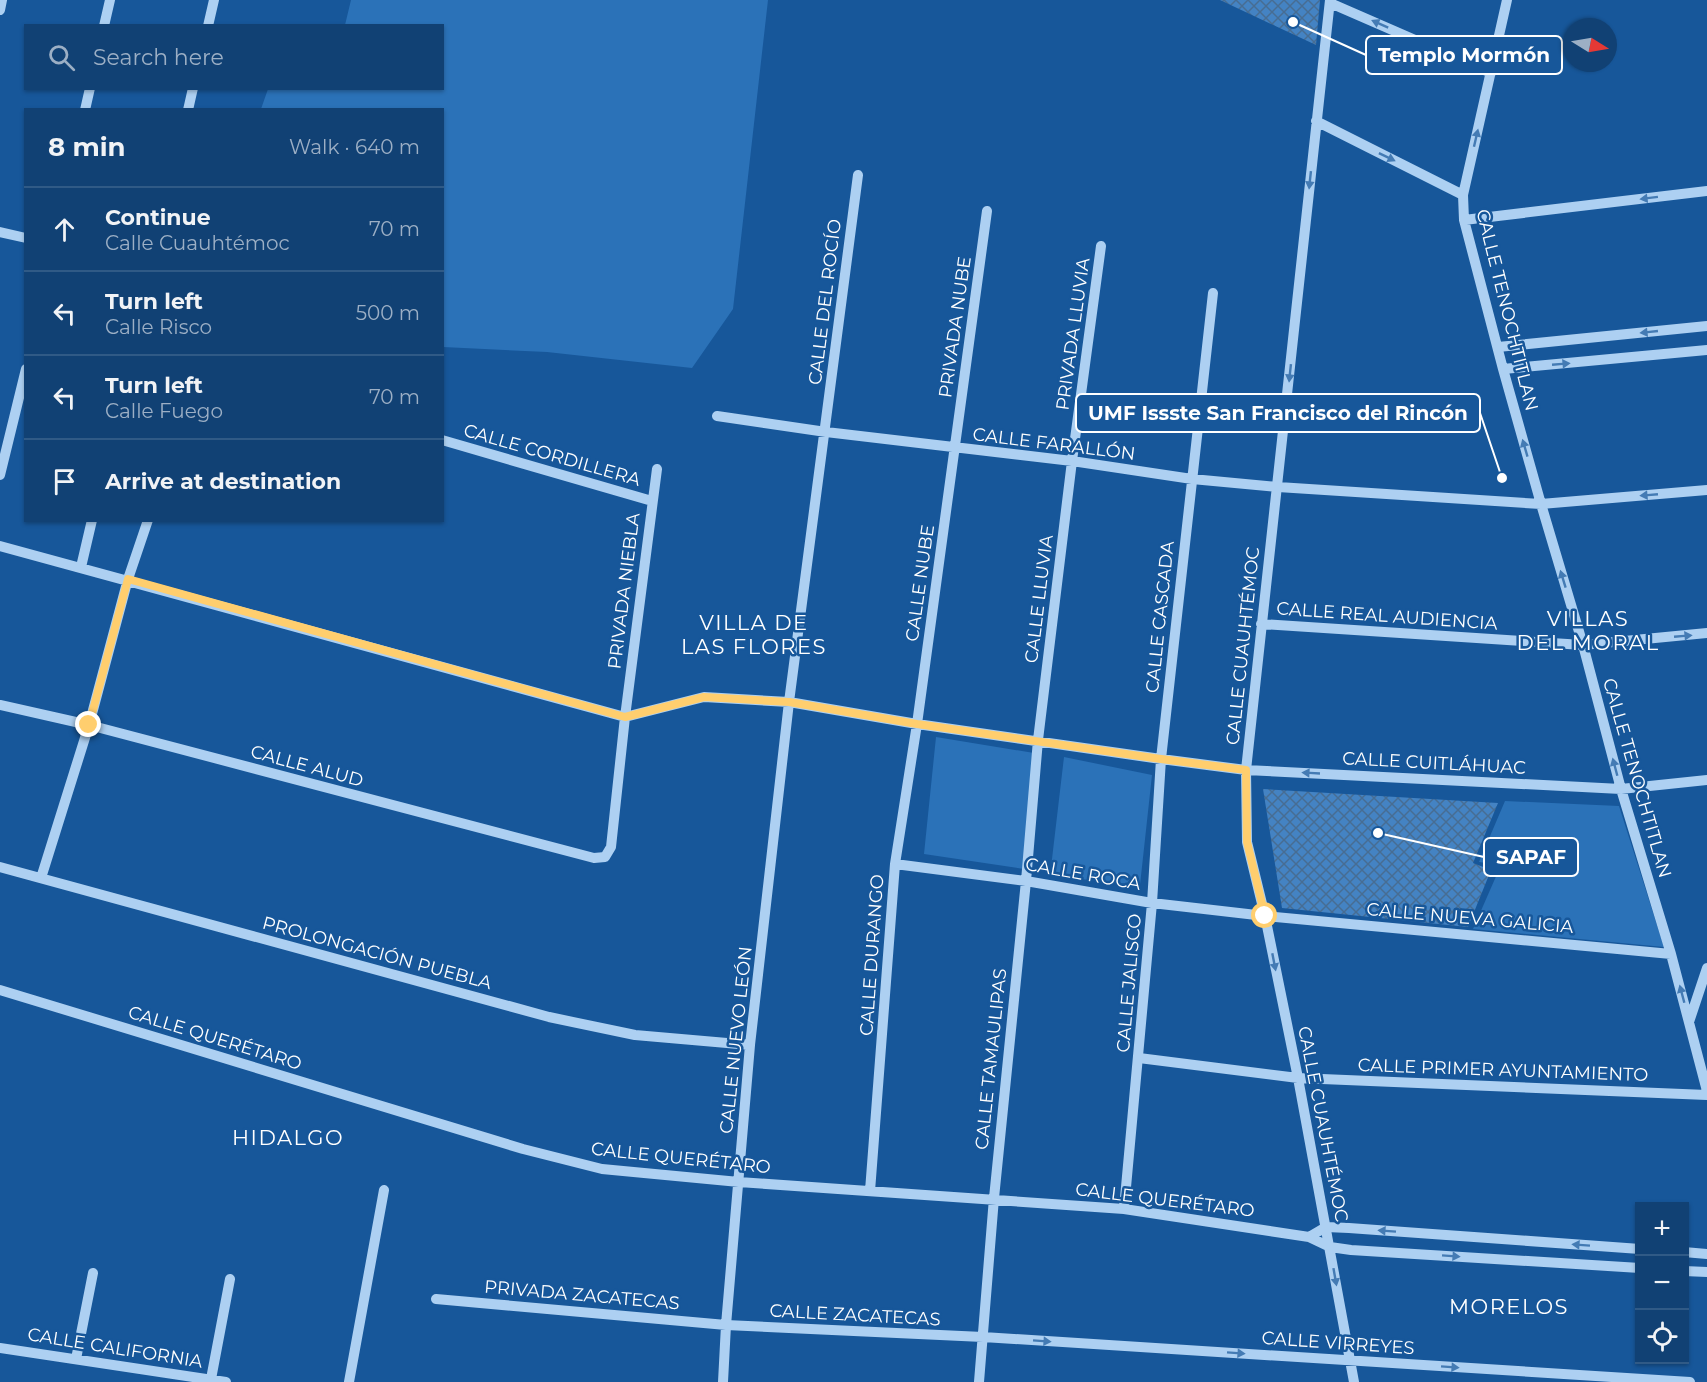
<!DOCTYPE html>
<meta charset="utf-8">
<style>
body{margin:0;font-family:Montserrat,sans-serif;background:#1e4c7c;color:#f1f3f6}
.controls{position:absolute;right:18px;bottom:18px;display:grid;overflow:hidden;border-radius:0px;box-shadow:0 2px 4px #0004}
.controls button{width:54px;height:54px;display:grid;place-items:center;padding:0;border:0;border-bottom:2px solid #305a86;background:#114174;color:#f1f3f6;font:30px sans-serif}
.compass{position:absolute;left:1563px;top:18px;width:54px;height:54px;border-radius:50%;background:#114174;box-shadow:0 2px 4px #0004;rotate:101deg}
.stop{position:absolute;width:18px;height:18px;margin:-14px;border:4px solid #ffce6e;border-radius:50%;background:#fff}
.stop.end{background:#ffce6e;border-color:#fff;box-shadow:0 2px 6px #0008}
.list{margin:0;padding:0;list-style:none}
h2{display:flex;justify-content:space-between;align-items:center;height:78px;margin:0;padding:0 24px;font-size:26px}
h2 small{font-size:20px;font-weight:400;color:#9cafc5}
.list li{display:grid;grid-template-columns:39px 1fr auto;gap:18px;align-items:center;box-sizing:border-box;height:84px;padding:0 24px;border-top:2px solid #305a86}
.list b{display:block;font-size:22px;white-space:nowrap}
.list p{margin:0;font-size:20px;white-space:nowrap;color:#9cafc5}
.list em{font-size:20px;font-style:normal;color:#9cafc5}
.icon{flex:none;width:33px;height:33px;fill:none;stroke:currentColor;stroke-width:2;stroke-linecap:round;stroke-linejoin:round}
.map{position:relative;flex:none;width:1707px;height:1382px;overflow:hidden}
.search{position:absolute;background:#114174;box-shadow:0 2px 4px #0004;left:24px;top:24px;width:420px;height:66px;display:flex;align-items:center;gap:15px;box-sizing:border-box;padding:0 21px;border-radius:0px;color:#9cafc5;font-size:22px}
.panel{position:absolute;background:#114174;box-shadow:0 2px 4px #0004;left:24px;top:108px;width:420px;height:414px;border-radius:0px}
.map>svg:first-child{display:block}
</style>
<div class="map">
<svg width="1707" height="1382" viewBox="0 0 1707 1382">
<defs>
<pattern id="building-cross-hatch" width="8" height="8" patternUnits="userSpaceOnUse" patternTransform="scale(1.5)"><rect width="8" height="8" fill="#4483c3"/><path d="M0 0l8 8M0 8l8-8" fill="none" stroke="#476d93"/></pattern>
</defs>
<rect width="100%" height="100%" fill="#17579a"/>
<!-- park -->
<path fill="#2b72b8" d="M 351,0 L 768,0 L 733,309 L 692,368 L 547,352 L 443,347 L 442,110 L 261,109 L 268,89 L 442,88 L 442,26 L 345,25 Z
M 936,737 L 1034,753 L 1024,869 L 924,854 Z
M 1064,757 L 1152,775 L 1140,885 L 1050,876 Z
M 1505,801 L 1619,806 L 1664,947 L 1473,929 L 1501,865 L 1479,862 Z"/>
<!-- building -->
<path fill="url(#building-cross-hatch)" d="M 1220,0 L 1320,0 L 1316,45 Z
M 1263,789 L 1498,803 L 1473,863 L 1491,870 L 1468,927 L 1282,908 Z"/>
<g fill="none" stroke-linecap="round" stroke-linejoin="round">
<!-- minor -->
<path stroke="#add0f2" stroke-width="10" d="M 1330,0 L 1246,770 L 1247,842 L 1265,916 L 1298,1078 L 1354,1382
M 1507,0 L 1463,195 L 1464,220 L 1503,369 L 1541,504 L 1583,645 L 1621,789 L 1671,954 L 1707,1091
M 1330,3 L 1491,73
M 0,10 L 2,0
M 104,26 L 110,0
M 208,26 L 214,0
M 85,110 L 90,88
M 188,110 L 193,88
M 1316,121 L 1463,195
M 1464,220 L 1707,191
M 0,232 L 26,238
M 1498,347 L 1707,326
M 1503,369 L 1707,350
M 717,416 L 826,432 L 1072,461 L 1192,479 L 1278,487 L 1541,504 L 1707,490
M 442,440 L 652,501
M 0,475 L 26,369
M 0,546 L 625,717 L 704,697 L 789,702 L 917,724 L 1161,759 L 1246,770 L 1621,789 L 1707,780
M 81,567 L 92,520
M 1261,624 L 1583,645 L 1707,633
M 0,705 L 89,725 L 594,858 L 605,857 L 611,847 L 625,717 L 657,469
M 895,864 L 1026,881 L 1152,903 L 1265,916 L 1671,954
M 0,867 L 549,1017 L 635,1035 L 750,1045
M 41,878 L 89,725 L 128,579 L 148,520
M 0,990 L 523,1149 L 602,1169 L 739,1182 L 1124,1209 L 1309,1237 L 1330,1247 L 1351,1250 L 1640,1268
M 1689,1022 L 1707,968
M 1139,1058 L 1298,1078 L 1707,1095
M 870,1191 L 895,864 L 917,724 L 987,211
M 1124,1209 L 1152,903 L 1161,759 L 1213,293
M 1309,1237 L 1326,1227 L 1349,1228 L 1640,1249
M 1684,1252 L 1707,1254
M 1684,1271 L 1707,1272
M 436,1299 L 726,1325 L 983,1337 L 1690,1382
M 0,1348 L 226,1382
M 76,1359 L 93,1273
M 211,1379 L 230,1279
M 349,1382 L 384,1190
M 723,1382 L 726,1325 L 750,1045 L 789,702 L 858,175
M 979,1382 L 994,1198 L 1026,881 L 1038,740 L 1072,461 L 1101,246"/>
</g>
<!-- one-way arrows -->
<defs><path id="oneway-solid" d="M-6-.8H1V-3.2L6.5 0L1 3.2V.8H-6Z" transform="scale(1.5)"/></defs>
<g fill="#447bb4">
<use href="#oneway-solid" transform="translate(1380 24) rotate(-156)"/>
<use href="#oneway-solid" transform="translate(1476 138) rotate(-77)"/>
<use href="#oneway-solid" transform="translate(1387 157) rotate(26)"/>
<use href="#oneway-solid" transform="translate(1310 180) rotate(96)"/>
<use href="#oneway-solid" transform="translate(1649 198) rotate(173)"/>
<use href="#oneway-solid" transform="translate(1649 332) rotate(174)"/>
<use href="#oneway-solid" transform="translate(1561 364) rotate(-5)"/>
<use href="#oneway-solid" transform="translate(1290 373) rotate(96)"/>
<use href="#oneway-solid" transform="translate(1525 448) rotate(-106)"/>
<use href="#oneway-solid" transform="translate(1649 495) rotate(175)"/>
<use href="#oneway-solid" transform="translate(1563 579) rotate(-107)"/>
<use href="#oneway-solid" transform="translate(1683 636) rotate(-5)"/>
<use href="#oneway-solid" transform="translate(1615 767) rotate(-105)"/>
<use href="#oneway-solid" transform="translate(1311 773) rotate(-177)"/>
<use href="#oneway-solid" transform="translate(1274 962) rotate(79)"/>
<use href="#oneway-solid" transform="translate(1682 994) rotate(-105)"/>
<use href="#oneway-solid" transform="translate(1387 1231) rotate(-176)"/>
<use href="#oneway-solid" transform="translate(1581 1245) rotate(-176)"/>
<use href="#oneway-solid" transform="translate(1451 1256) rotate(4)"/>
<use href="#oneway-solid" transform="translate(1335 1277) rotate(80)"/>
<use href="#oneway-solid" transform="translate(1042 1341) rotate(4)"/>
<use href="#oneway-solid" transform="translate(1236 1353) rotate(4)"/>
<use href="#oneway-solid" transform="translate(1450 1367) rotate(4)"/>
</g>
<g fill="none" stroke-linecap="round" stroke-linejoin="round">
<!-- route -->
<path stroke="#ffce6e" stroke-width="8" d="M 89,725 L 128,579 L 625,717 L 704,697 L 789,702 L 917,724 L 1161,759 L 1246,770 L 1247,842 L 1265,916"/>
</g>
<g text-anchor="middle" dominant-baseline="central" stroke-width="5" stroke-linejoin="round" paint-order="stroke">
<!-- street labels -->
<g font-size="18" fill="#fff" stroke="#17579a">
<text transform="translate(825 302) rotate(-83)">CALLE DEL ROCÍO</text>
<text transform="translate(1507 310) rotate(76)">CALLE TENOCHTITLAN</text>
<text transform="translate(955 327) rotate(-82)">PRIVADA NUBE</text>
<text transform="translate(1073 334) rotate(-82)">PRIVADA LLUVIA</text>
<text transform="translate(1054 444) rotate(7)">CALLE FARALLÓN</text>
<text transform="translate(552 455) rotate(16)">CALLE CORDILLERA</text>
<text transform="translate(920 583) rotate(-82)">CALLE NUBE</text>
<text transform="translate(624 591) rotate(-83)">PRIVADA NIEBLA</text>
<text transform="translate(1039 599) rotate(-83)">CALLE LLUVIA</text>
<text transform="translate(1387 616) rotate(4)">CALLE REAL AUDIENCIA</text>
<text transform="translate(1160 617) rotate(-84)">CALLE CASCADA</text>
<text transform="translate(1243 646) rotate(-84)">CALLE CUAUHTÉMOC</text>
<text transform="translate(1434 763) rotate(3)">CALLE CUITLÁHUAC</text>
<text transform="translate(307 766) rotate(15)">CALLE ALUD</text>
<text transform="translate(1637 778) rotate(74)">CALLE TENOCHTITLAN</text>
<text transform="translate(1083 874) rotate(10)">CALLE ROCA</text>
<text transform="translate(1470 918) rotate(5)">CALLE NUEVA GALICIA</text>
<text transform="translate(377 953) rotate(15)">PROLONGACIÓN PUEBLA</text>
<text transform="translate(872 955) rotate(-86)">CALLE DURANGO</text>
<text transform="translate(1129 983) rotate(-85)">CALLE JALISCO</text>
<text transform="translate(215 1038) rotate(17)">CALLE QUERÉTARO</text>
<text transform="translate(736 1040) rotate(-84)">CALLE NUEVO LEÓN</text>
<text transform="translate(991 1059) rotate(-84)">CALLE TAMAULIPAS</text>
<text transform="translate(1503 1070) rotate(2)">CALLE PRIMER AYUNTAMIENTO</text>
<text transform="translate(1323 1124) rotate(79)">CALLE CUAUHTÉMOC</text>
<text transform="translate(681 1158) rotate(6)">CALLE QUERÉTARO</text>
<text transform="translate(1165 1200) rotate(7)">CALLE QUERÉTARO</text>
<text transform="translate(582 1295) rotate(5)">PRIVADA ZACATECAS</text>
<text transform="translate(855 1315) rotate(3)">CALLE ZACATECAS</text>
<text transform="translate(1338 1343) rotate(4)">CALLE VIRREYES</text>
<text transform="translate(115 1348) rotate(9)">CALLE CALIFORNIA</text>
</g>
<!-- quarter labels -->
<g font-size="21" letter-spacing="1.5" fill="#fff" stroke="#17579a">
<text x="1588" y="618">VILLAS<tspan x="1588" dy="24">DEL MORAL</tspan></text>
<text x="754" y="622">VILLA DE<tspan x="754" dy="24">LAS FLORES</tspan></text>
<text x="288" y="1137">HIDALGO</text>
<text x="1509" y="1306">MORELOS</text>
</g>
</g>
<!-- callouts -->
<path fill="none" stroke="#fff" stroke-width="2" d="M1293 22L1366 55M1502 478L1480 413M1378 833L1484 857"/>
<g fill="#fff" stroke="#17579a" stroke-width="2">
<circle cx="1293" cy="22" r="6"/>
<circle cx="1502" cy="478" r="6"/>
<circle cx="1378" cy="833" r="6"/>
</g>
<g fill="#17579a" stroke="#fff" stroke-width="2">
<rect x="1366" y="36" width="196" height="38" rx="6"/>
<rect x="1076" y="394" width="404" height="38" rx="6"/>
<rect x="1484" y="838" width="94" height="38" rx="6"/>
</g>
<g font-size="20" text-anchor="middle" font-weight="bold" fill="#fff">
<text x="1464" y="62">Templo Mormón</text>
<text x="1278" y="420">UMF Issste San Francisco del Rincón</text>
<text x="1531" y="864">SAPAF</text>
</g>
</svg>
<div class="controls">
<button>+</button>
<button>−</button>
<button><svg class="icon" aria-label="locate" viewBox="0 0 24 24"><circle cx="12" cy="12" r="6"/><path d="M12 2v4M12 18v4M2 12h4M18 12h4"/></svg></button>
</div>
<svg class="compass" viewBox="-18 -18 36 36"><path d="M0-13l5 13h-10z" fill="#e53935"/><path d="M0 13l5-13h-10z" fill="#9cafc5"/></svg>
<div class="stop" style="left:1265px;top:916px"></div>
<div class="stop end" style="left:89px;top:725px"></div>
<div class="search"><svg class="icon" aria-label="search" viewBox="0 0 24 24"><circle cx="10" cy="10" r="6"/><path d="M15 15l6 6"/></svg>Search here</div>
<section class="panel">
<h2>8 min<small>Walk · 640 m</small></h2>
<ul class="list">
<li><svg class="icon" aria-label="ahead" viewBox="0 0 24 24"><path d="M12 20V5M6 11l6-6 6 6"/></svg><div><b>Continue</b><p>Calle Cuauhtémoc</p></div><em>70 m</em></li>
<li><svg class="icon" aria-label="left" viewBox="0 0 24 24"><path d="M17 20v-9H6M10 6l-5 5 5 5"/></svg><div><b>Turn left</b><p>Calle Risco</p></div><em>500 m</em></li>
<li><svg class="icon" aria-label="left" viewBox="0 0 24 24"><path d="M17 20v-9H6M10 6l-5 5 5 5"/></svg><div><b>Turn left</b><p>Calle Fuego</p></div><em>70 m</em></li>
<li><svg class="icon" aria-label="arrive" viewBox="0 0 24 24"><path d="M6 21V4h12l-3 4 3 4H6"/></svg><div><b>Arrive at destination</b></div></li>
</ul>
</section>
</div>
